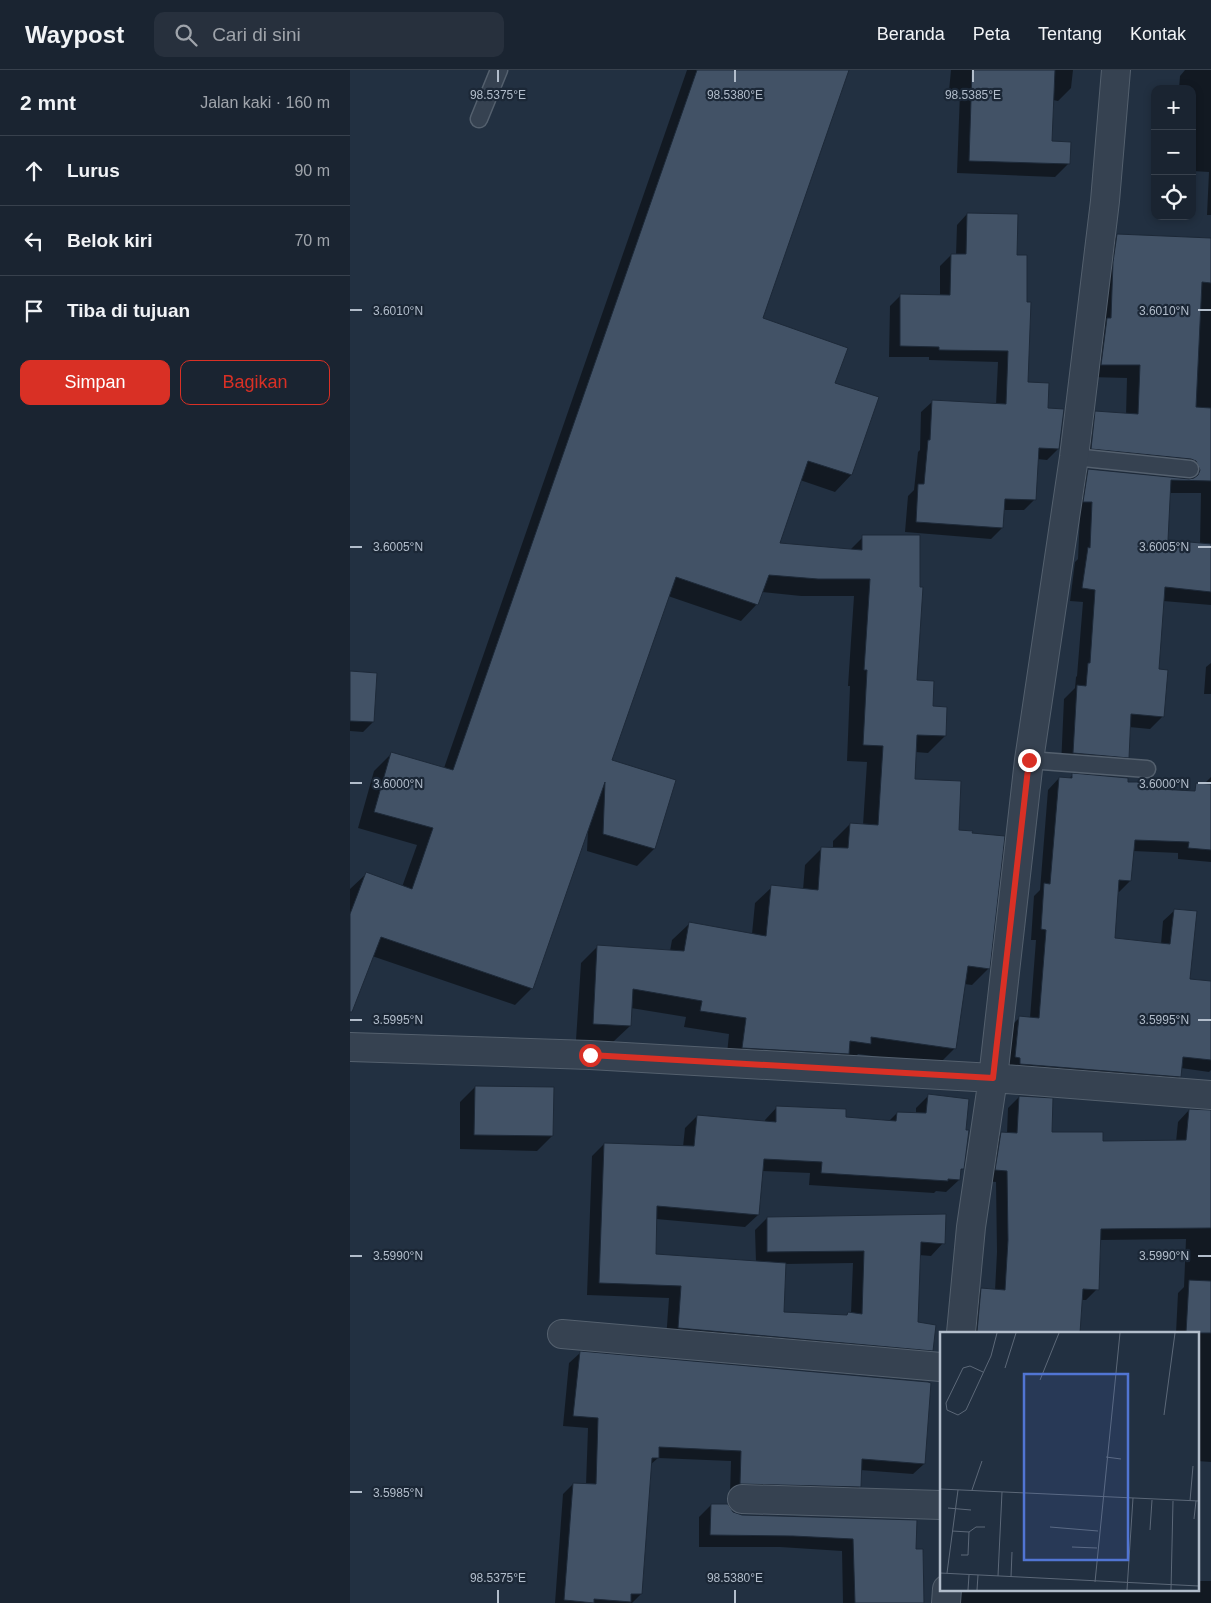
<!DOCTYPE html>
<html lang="id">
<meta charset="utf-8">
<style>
body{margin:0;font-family:Arial,sans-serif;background:#27303d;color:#f1f3f6}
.controls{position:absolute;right:15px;top:15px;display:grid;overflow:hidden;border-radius:10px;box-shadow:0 2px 8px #0003}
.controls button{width:45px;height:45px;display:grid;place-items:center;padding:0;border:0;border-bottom:1px solid #38414d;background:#1a2431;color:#f1f3f6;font:25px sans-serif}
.stop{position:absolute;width:15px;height:15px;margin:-11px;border:4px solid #d93025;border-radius:50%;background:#fff}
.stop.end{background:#d93025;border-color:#fff;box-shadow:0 1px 5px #0008}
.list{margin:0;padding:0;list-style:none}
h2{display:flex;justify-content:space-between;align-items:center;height:65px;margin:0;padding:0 20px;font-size:21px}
h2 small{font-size:16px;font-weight:400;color:#9fa4ab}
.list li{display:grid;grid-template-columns:32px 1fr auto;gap:15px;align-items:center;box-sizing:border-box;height:70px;padding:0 20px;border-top:1px solid #38414d}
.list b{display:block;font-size:19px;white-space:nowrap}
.list em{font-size:16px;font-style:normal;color:#9fa4ab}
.actions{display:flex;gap:10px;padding:15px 20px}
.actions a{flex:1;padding:11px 0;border:1px solid #d93025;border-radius:10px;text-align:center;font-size:18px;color:#d93025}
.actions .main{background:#d93025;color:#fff}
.icon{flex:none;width:28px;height:28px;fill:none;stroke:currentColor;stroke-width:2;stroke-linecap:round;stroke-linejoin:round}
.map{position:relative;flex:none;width:861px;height:1533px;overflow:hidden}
header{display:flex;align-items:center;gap:30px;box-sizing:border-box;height:70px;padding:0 25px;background:#1a2431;border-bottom:1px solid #38414d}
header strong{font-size:24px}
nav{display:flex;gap:28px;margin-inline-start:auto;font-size:18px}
.search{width:350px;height:45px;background:#27303d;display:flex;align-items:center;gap:12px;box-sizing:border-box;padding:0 18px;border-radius:10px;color:#9fa4ab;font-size:19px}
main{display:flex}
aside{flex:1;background:#1a2431}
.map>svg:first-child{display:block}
</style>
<header>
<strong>Waypost</strong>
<div class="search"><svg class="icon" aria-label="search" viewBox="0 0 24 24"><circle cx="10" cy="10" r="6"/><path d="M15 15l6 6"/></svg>Cari di sini</div>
<nav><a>Beranda</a><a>Peta</a><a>Tentang</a><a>Kontak</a></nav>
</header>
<main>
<aside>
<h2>2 mnt<small>Jalan kaki · 160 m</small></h2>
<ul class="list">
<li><svg class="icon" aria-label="ahead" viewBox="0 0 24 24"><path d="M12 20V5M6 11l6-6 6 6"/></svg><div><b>Lurus</b></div><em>90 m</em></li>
<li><svg class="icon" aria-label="left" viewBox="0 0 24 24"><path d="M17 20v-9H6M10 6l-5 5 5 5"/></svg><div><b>Belok kiri</b></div><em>70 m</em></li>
<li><svg class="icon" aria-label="arrive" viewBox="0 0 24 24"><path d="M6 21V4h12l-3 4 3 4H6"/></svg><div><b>Tiba di tujuan</b></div></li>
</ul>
<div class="actions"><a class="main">Simpan</a><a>Bagikan</a></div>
</aside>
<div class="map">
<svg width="861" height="1533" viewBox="0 0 861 1533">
<rect width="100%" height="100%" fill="#223041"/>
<!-- shadow -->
<path fill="#0007" fill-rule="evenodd" d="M 337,0 L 498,0 L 411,249 L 484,314 L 501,405 L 485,422 L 450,410 L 428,474 L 500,480 L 513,467 L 565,611 L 581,637 L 595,666 L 578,683 L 565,682 L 564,710 L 607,761 L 638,899 L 622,915 L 614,914 L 605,978 L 588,995 L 508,984 L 503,990 L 376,994 L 379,964 L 334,957 L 336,947 L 281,938 L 280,956 L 263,972 L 226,970 L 231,893 L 247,877 L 320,881 L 322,870 L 339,854 L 402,864 L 405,833 L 422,817 L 453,820 L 455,795 L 472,778 L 483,779 L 483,771 L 500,754 L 513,755 L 517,692 L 497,691 L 500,616 L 498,616 L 504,526 L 451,526 L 411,522 L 407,534 L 391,551 L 318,526 L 261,691 L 325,711 L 304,779 L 287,796 L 237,781 L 238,760 L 182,918 L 165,935 L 22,886 L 0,929 L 0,819 L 16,804 L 52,817 L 67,775 L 8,758 L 24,701 L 41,684 L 94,698 Z
M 601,0 L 723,0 L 721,18 L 708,31 L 703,30 L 701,72 L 718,94 L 705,107 L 607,103 L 610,22 L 599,21 Z
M 835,0 L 861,0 L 861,145 L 857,145 L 859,102 L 842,101 L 842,19 L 829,19 L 830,6 Z
M 617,144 L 665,186 L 677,313 L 697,339 L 708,379 L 697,390 L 687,389 L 685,429 L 674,440 L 653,440 L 652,458 L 641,469 L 555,462 L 558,426 L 564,420 L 568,382 L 570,380 L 571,342 L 582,332 L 646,335 L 648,292 L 579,290 L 579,287 L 539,287 L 540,236 L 551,225 L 590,226 L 590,196 L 601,185 L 606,185 L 607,155 Z
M 767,166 L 861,174 L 861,535 L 813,531 L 808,600 L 813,646 L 800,659 L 779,657 L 778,687 L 765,700 L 711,696 L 714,629 L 725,618 L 726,607 L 727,606 L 733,532 L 720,531 L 725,492 L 728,489 L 730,444 L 721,444 L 726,413 L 739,400 L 836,410 L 834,404 L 729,391 L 733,356 L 746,343 L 776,345 L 777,308 L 739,307 L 754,179 ZM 819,423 L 851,423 L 850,474 L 817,471 Z
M 861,593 L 861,624 L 854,624 L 856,597 Z
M 0,602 L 23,652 L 13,662 L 0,661 Z
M 723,705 L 777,713 L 788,720 L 850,723 L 850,718 L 861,707 L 861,792 L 828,789 L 828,783 L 783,781 L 780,811 L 769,822 L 767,821 L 764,869 L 811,874 L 813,851 L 825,840 L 839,910 L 861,913 L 861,1000 L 859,1002 L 831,998 L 830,1006 L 819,1018 L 655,998 L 659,958 L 670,947 L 680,948 L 686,870 L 681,870 L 684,826 L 690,820 L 698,720 L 709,708 L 718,709 Z
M 125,1017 L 202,1066 L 187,1081 L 110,1079 L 110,1032 Z
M 578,1026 L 613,1098 L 610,1101 L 609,1110 L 596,1122 L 586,1121 L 584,1123 L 459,1115 L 460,1103 L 412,1101 L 408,1145 L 395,1157 L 306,1149 L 304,1185 L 406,1192 L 405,1160 L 417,1148 L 593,1173 L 581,1186 L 569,1185 L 566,1253 L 581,1280 L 569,1292 L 316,1270 L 319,1228 L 237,1225 L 242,1086 L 254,1074 L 333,1077 L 335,1058 L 347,1046 L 415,1052 L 415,1050 L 427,1037 L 495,1048 L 539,1051 L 547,1043 L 566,1044 L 566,1038 ZM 503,1193 L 501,1244 L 498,1244 L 495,1247 L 432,1243 L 435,1194 Z
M 669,1027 L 700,1064 L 752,1072 L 826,1072 L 828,1052 L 839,1040 L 861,1042 L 861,1392 L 847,1391 L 847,1263 L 826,1263 L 828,1223 L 834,1217 L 836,1169 L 750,1170 L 747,1219 L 736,1230 L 731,1230 L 729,1263 L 617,1263 L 620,1231 L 631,1220 L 645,1221 L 647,1182 L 646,1112 L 635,1111 L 640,1075 L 651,1064 L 657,1064 L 658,1038 Z
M 230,1283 L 574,1394 L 563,1404 L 510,1400 L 510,1416 L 500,1427 L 380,1424 L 381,1391 L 308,1388 L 300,1395 L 291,1524 L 282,1533 L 205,1533 L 213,1424 L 223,1414 L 236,1415 L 238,1358 L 213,1356 L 219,1293 Z
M 361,1435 L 391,1446 L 565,1480 L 573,1533 L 493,1533 L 492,1481 L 430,1477 L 349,1477 L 349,1447 Z
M 847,1511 L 861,1511 L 861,1533 L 610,1533 L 611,1519 L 847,1519 Z"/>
<!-- building -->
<path fill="#425266" stroke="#1d2938" d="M 347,0 L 499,0 L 413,248 L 498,278 L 485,313 L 529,327 L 502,405 L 458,391 L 430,473 L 512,480 L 512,465 L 570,465 L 570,517 L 573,517 L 567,610 L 584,611 L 583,636 L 597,637 L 596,666 L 567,665 L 565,709 L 611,711 L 609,760 L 623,761 L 622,763 L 655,766 L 640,899 L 618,896 L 606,979 L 521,967 L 521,974 L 500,971 L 499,984 L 392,978 L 396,948 L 350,941 L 352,931 L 283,919 L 281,956 L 243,954 L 247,875 L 334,881 L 339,852 L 416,866 L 421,815 L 468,820 L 471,777 L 498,778 L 500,753 L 528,755 L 533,676 L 513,675 L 517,600 L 514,600 L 520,509 L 468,509 L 419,505 L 408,535 L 326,507 L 262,690 L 326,710 L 305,779 L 253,764 L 255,712 L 183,919 L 31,867 L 2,942 L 0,942 L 0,844 L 16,802 L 62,819 L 83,758 L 24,742 L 41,682 L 103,700 Z
M 622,0 L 705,0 L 702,71 L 721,72 L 720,94 L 619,91 Z
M 617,143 L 668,144 L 667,185 L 677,185 L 677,232 L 681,232 L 678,312 L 699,313 L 698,338 L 714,339 L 709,379 L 689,378 L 686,430 L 655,429 L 653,458 L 566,452 L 568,414 L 574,414 L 578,370 L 580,370 L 582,330 L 656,334 L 658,281 L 589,280 L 589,277 L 550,276 L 550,224 L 600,225 L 601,184 L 616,184 Z
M 767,164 L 861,168 L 861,213 L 852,212 L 846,337 L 861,338 L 861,411 L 821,410 L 818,470 L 861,474 L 861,522 L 815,517 L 809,599 L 818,600 L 814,647 L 781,644 L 779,688 L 723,683 L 727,615 L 736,616 L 738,593 L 740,593 L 745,520 L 732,518 L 738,477 L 740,478 L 742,432 L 733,432 L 738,399 L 839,409 L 844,408 L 848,405 L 850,400 L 846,391 L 841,389 L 741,379 L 745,341 L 788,344 L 790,295 L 751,295 L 757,248 L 761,248 L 763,192 Z
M 0,601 L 27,603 L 24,652 L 0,651 Z
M 722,703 L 778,708 L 778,712 L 790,712 L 790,718 L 845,721 L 846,713 L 861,714 L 861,780 L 838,778 L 839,772 L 785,770 L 781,811 L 769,810 L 765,868 L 820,874 L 824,839 L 847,841 L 840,909 L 861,911 L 861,990 L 833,987 L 831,1007 L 670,994 L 670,988 L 665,987 L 669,946 L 689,948 L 696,860 L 691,859 L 694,813 L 700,814 L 709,707 L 722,708 Z
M 125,1016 L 204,1017 L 203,1066 L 124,1065 Z
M 578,1024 L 619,1029 L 616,1060 L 619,1060 L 614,1099 L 611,1099 L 610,1110 L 598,1109 L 598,1111 L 471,1103 L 472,1092 L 414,1089 L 409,1145 L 307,1136 L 306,1184 L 436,1193 L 434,1242 L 497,1245 L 498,1242 L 512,1244 L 514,1181 L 417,1182 L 417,1147 L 596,1144 L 595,1174 L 571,1172 L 568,1252 L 586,1255 L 583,1281 L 328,1258 L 331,1216 L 249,1213 L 254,1073 L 344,1076 L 347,1045 L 426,1052 L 426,1036 L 496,1039 L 496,1047 L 546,1051 L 547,1042 L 576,1043 Z
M 669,1026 L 703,1028 L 702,1062 L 753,1062 L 753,1071 L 836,1070 L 839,1039 L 861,1040 L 861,1158 L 751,1159 L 749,1220 L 733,1219 L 730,1263 L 627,1262 L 631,1218 L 655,1220 L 658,1170 L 657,1101 L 645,1100 L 651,1062 L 667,1063 Z
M 839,1210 L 861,1211 L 861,1263 L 836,1263 Z
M 230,1281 L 578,1312 L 581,1313 L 575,1394 L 512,1389 L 511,1417 L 390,1414 L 391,1381 L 309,1377 L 309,1388 L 302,1388 L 292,1524 L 281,1524 L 281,1532 L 244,1529 L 244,1533 L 214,1530 L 223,1413 L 246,1414 L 248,1348 L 223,1346 Z
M 361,1434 L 378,1434 L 383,1442 L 392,1445 L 567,1450 L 566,1479 L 573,1479 L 574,1533 L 505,1533 L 503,1469 L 443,1466 L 360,1465 Z"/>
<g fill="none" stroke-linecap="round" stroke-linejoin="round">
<defs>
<path id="lane" d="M 129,49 L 149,0
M 724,387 L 840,399
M 679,690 L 797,699"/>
<path id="street" d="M 0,977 L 240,985 L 643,1008 L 861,1025
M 611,1263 L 621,1157 L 643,1008 L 679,690 L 724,387 L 755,131 L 766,0
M 212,1264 L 591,1297
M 392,1429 L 591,1435
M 596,1533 L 597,1519"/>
</defs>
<!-- lane casing -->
<use href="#lane" stroke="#54606e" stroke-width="19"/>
<!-- street casing -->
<use href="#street" stroke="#54606e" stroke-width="30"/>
<!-- lane -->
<use href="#lane" stroke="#364251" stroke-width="16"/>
<!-- street -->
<use href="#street" stroke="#364251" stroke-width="28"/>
</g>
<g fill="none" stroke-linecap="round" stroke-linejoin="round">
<!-- route -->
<path stroke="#d93025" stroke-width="6" d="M 240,985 L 643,1008 L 679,690"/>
</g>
<!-- ticks -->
<path fill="none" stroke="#b2bdcb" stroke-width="2" d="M 148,0 L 148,12M 385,0 L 385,12M 623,0 L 623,12M 0,240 L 12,240M 848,240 L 861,240M 0,477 L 12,477M 848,477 L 861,477M 0,713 L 12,713M 848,713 L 861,713M 0,950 L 12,950M 848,950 L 861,950M 0,1186 L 12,1186M 848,1186 L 861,1186M 0,1422 L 12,1422M 148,1520 L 148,1533M 385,1520 L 385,1533"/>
<!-- overview -->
<g transform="translate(590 1262)">
<rect width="259" height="259" fill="#223041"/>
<path fill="none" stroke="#5c6878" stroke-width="1" d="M 65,36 L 76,1M 43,40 L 30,34 L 23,36 L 6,71 L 7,78 L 18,83 L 26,78 L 51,24 L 57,1M 100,48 L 119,1M 224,83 L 235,1M 166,125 L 181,127M 0,157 L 259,169M 32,158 L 42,129M 250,169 L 253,134M 8,176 L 31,178M 254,187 L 256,169M 110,195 L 158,199M 210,198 L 212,168M 12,199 L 29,200 L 36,195 L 45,195M 132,215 L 157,216M 21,223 L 28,223 L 29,200M 0,241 L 259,254M 7,241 L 18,158M 58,244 L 62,160M 71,245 L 72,220M 155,250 L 180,1M 28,258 L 29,243M 37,258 L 38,243M 187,258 L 193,166M 231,258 L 233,169"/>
<path fill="#5175d3" fill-opacity="0.15" stroke="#5175d3" stroke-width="2.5" d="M 84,42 L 188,42 L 188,228 L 84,228 Z"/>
<rect width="259" height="259" fill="none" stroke="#b2bdcb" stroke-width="2.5"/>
</g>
<g font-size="12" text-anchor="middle" fill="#b2bdcb" stroke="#1b2736" stroke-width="4.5" stroke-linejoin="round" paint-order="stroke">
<text x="148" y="29">98.5375°E</text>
<text x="385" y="29">98.5380°E</text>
<text x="623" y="29">98.5385°E</text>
<text x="48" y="245">3.6010°N</text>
<text x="814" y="245">3.6010°N</text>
<text x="48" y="481">3.6005°N</text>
<text x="814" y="481">3.6005°N</text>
<text x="48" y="718">3.6000°N</text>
<text x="814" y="718">3.6000°N</text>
<text x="48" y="954">3.5995°N</text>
<text x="814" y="954">3.5995°N</text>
<text x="48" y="1190">3.5990°N</text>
<text x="814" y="1190">3.5990°N</text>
<text x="48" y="1427">3.5985°N</text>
<text x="148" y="1512">98.5375°E</text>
<text x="385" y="1512">98.5380°E</text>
</g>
</svg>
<div class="controls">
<button>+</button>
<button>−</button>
<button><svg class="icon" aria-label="locate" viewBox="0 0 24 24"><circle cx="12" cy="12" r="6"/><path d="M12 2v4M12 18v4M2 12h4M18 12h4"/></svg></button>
</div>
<div class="stop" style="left:240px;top:985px"></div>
<div class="stop end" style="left:679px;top:690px"></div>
</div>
</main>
